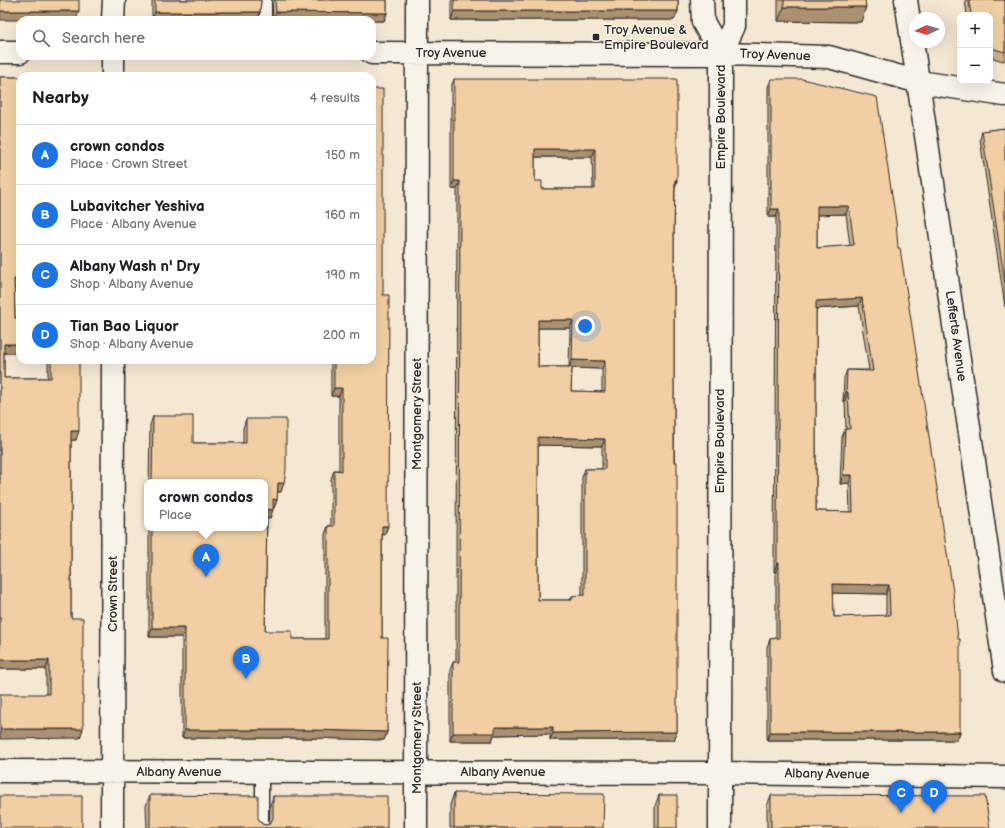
<!DOCTYPE html>
<meta charset="utf-8">
<style>
body{margin:0;font-family:"Balsamiq Sans",sans-serif;background:#f2f2f2;color:#202124}
.controls{position:absolute;right:12px;top:12px;display:grid;overflow:hidden;border-radius:8px;box-shadow:0 4px 16px #0002}
.controls button{width:36px;height:36px;display:grid;place-items:center;padding:0;border:0;border-bottom:1px solid #e0e0e0;background:#fff;color:#202124;font:20px sans-serif}
.compass{position:absolute;left:909px;top:12px;width:36px;height:36px;border-radius:50%;background:#fff;box-shadow:0 4px 16px #0002;rotate:266deg}
.you{position:absolute;left:585px;top:326px;width:14px;height:14px;margin:-10px;border:3px solid #fff;border-radius:50%;background:#1a73e8;box-shadow:0 0 0 6px #1a73e833}
.badge{display:grid;place-items:center;width:26px;height:26px;border-radius:50%;background:#1a73e8;color:#fff;font-size:13px;font-weight:700}
.pin{position:absolute;translate:-50% -33px;filter:drop-shadow(0 1px 2px #0008)}
.pin::after{content:'';position:absolute;top:21px;width:14px;height:12px;background:inherit;clip-path:polygon(0 0,100% 0,50% 100%)}
.popup{position:absolute;left:144px;top:479px;width:124px;height:52px;box-sizing:border-box;display:grid;place-content:center;border-radius:8px;background:#fff;filter:drop-shadow(0 1px 3px #0005);font-size:13px;white-space:nowrap;color:#757577}
.popup b{font-size:15px;color:#202124}
.popup::after{content:'';position:absolute;left:50%;top:100%;margin-left:-8px;border:8px solid transparent;border-top-color:#fff}
.list{margin:0;padding:0;list-style:none}
h2{display:flex;justify-content:space-between;align-items:center;height:52px;margin:0;padding:0 16px;font-size:17px}
h2 small{font-size:13px;font-weight:400;color:#757577}
.list li{display:grid;grid-template-columns:26px 1fr auto;gap:12px;align-items:center;box-sizing:border-box;height:60px;padding:0 16px;border-top:1px solid #e0e0e0}
.list b{display:block;font-size:15px;white-space:nowrap}
.list p{margin:0;font-size:13px;white-space:nowrap;color:#757577}
.list em{font-size:13px;font-style:normal;color:#757577}
.icon{flex:none;width:22px;height:22px;fill:none;stroke:currentColor;stroke-width:2;stroke-linecap:round;stroke-linejoin:round}
.map{position:relative;flex:none;width:1005px;height:828px;overflow:hidden}
.search{position:absolute;background:#fff;box-shadow:0 4px 16px #0002;left:16px;top:16px;width:360px;height:44px;display:flex;align-items:center;gap:10px;box-sizing:border-box;padding:0 14px;border-radius:12px;color:#757577;font-size:15px}
.panel{position:absolute;background:#fff;box-shadow:0 4px 16px #0002;left:16px;top:72px;width:360px;height:292px;border-radius:12px}
.map>svg:first-child{display:block}
</style>
<div class="map">
<svg width="1005" height="828" viewBox="0 0 1005 828">
<rect width="100%" height="100%" fill="#f5e8d3"/>
<filter id="ink" filterUnits="userSpaceOnUse"><feTurbulence type="fractalNoise" baseFrequency=".025" numOctaves="2"/><feDisplacementMap in="SourceGraphic" scale="8" xChannelSelector="R" yChannelSelector="G"/><feConvolveMatrix kernelMatrix="1 2 1 2 8 2 1 2 1" color-interpolation-filters="sRGB"/></filter>
<g filter="url(#ink)">
<g fill="none" stroke-linecap="round" stroke-linejoin="round">
<defs>
<path id="lane" d="M 265,0 L 265,20
M 262,828 L 262,772"/>
<path id="street" d="M 906,0 L 1005,671
M 113,20 L 114,0
M 0,52 L 20,52
M 372,53 L 721,54
M 113,76 L 113,56
M 0,771 L 720,773 L 1005,777
M 112,828 L 113,360
M 416,828 L 417,0"/>
<path id="secondary" d="M 702,0 L 703,22 L 721,54
M 721,54 L 829,57 L 919,82 L 1005,95
M 720,828 L 721,54 L 734,26 L 734,0"/>
</defs>
<!-- lane casing -->
<use href="#lane" stroke="#2b2b2b" stroke-width="15"/>
<!-- street casing -->
<use href="#street" stroke="#2b2b2b" stroke-width="25"/>
<!-- secondary casing -->
<use href="#secondary" stroke="#2b2b2b" stroke-width="25"/>
<!-- lane -->
<use href="#lane" stroke="#f7f3e8" stroke-width="12"/>
<!-- street -->
<use href="#street" stroke="#f7f3e8" stroke-width="22"/>
<!-- secondary -->
<use href="#secondary" stroke="#f7f3e8" stroke-width="22"/>
</g>
<!-- wall -->
<path fill="#cfb28b" stroke="#2b2b2b" fill-rule="evenodd" d="M 152,0 L 261,0 L 260,12 L 258,20 L 152,20 Z
M 272,0 L 387,0 L 387,13 L 384,21 L 372,21 L 372,20 L 273,20 Z
M 451,0 L 678,0 L 678,11 L 674,20 L 451,20 Z
M 778,0 L 865,0 L 861,22 L 778,21 Z
M 965,0 L 1005,0 L 1005,60 L 1003,61 L 990,57 L 990,15 L 967,15 Z
M 0,77 L 20,77 L 20,288 L 14,288 L 15,318 L 20,318 L 20,353 L 4,353 L 4,378 L 48,378 L 48,360 L 79,360 L 76,440 L 71,440 L 71,618 L 80,738 L 46,694 L 46,669 L 0,669 Z
M 454,79 L 677,180 L 675,188 L 674,231 L 674,418 L 677,732 L 674,740 L 550,740 L 550,734 L 494,735 L 492,741 L 450,741 L 450,670 L 453,662 L 456,662 L 456,597 L 457,189 L 451,189 L 451,87 ZM 535,157 L 592,157 L 593,189 L 542,189 L 535,181 ZM 538,328 L 570,328 L 569,367 L 538,367 ZM 572,368 L 602,369 L 602,392 L 571,391 ZM 538,445 L 602,446 L 602,469 L 585,469 L 582,477 L 582,595 L 572,596 L 570,600 L 538,600 Z
M 771,79 L 898,248 L 960,732 L 957,740 L 767,740 L 767,647 L 770,639 L 776,638 L 776,572 L 774,572 L 774,535 L 775,432 L 776,217 L 768,217 L 768,87 ZM 846,214 L 850,246 L 817,248 L 817,215 ZM 859,306 L 869,370 L 847,370 L 844,378 L 843,401 L 845,401 L 846,429 L 845,429 L 842,437 L 840,484 L 849,483 L 850,512 L 816,511 L 816,309 ZM 833,593 L 886,594 L 886,616 L 834,617 Z
M 1005,128 L 1005,307 L 980,139 L 982,131 Z
M 383,295 L 385,535 L 382,534 L 382,638 L 387,732 L 384,740 L 308,738 L 182,738 L 182,637 L 149,637 L 149,528 L 265,528 L 265,482 L 149,482 L 150,425 L 153,416 L 193,443 L 243,443 L 243,428 L 246,419 L 281,492 L 277,492 L 277,500 L 274,508 L 273,508 L 270,518 L 267,518 L 265,631 L 292,639 L 325,639 L 325,534 L 328,526 L 331,526 L 331,479 L 334,470 L 339,470 L 339,396 L 331,396 L 331,360 L 372,360 Z
M 454,793 L 603,828 L 450,828 L 450,805 Z
M 150,795 L 258,818 L 262,824 L 265,825 L 269,824 L 270,806 L 273,796 L 387,828 L 147,828 L 146,806 Z
M 659,795 L 677,828 L 655,828 L 655,806 Z
M 771,795 L 990,828 L 767,828 L 767,806 Z"/>
<!-- shaded-wall -->
<path fill="#a99171" stroke="#2b2b2b" d="M 784,7 L 866,7 L 861,22 L 778,21 Z
M 0,11 L 79,11 L 76,20 L 0,20 Z
M 454,11 L 678,11 L 674,20 L 451,20 Z
M 155,12 L 260,12 L 258,20 L 152,20 Z
M 276,12 L 387,13 L 384,21 L 372,21 L 372,20 L 273,20 Z
M 535,149 L 595,149 L 592,157 L 532,157 Z
M 675,180 L 677,180 L 675,188 Z
M 454,181 L 460,181 L 457,189 L 451,189 Z
M 817,206 L 849,206 L 846,214 L 814,215 Z
M 771,209 L 779,209 L 776,217 L 768,217 Z
M 14,279 L 20,279 L 20,288 L 10,288 Z
M 862,298 L 859,306 L 813,309 L 816,301 Z
M 538,320 L 573,320 L 570,328 L 535,328 Z
M 4,344 L 20,344 L 20,353 L 1,353 Z
M 572,360 L 605,361 L 602,369 L 569,368 Z
M 334,388 L 342,388 L 339,396 L 331,396 Z
M 846,392 L 848,392 L 845,401 L 843,401 Z
M 71,431 L 79,431 L 76,440 L 67,440 Z
M 538,437 L 605,439 L 602,446 L 535,445 Z
M 843,475 L 852,475 L 849,483 L 840,484 Z
M 278,483 L 284,483 L 281,492 L 275,491 Z
M 273,499 L 277,500 L 274,508 L 270,508 Z
M 267,509 L 273,510 L 270,518 L 265,518 Z
M 382,526 L 388,526 L 385,535 L 379,534 Z
M 777,563 L 779,563 L 776,572 L 774,572 Z
M 833,584 L 889,585 L 886,594 L 830,593 Z
M 152,628 L 185,628 L 182,637 L 149,637 Z
M 0,660 L 49,660 L 46,669 L 0,669 Z
M 495,727 L 553,727 L 550,734 L 494,735 L 492,741 L 450,741 L 453,733 Z
M 0,729 L 83,729 L 80,738 L 0,739 Z
M 185,730 L 311,730 L 387,732 L 384,740 L 308,738 L 182,738 Z
M 677,732 L 674,740 L 550,740 L 553,733 Z
M 770,732 L 960,732 L 957,740 L 767,740 Z"/>
<!-- building -->
<path fill="#f1cfa2" stroke="#2b2b2b" fill-rule="evenodd" d="M 0,0 L 79,0 L 79,11 L 0,11 Z
M 155,0 L 261,0 L 260,12 L 155,12 Z
M 275,0 L 387,0 L 387,13 L 276,12 Z
M 454,0 L 678,0 L 678,11 L 454,11 Z
M 784,0 L 865,0 L 866,7 L 784,7 Z
M 969,0 L 1005,0 L 1005,52 L 991,48 L 990,41 L 990,15 L 971,15 Z
M 0,77 L 20,77 L 20,279 L 14,279 L 15,318 L 20,318 L 20,344 L 4,344 L 4,378 L 51,378 L 51,360 L 79,360 L 79,431 L 71,431 L 71,618 L 83,618 L 83,729 L 0,729 L 0,694 L 49,694 L 49,660 L 0,660 Z
M 454,79 L 677,79 L 677,180 L 675,180 L 674,231 L 674,462 L 677,462 L 677,732 L 553,733 L 553,727 L 495,727 L 495,733 L 453,733 L 453,662 L 459,662 L 460,181 L 454,181 ZM 535,149 L 595,149 L 595,189 L 542,189 L 542,181 L 535,181 ZM 538,320 L 573,320 L 572,360 L 605,361 L 605,392 L 571,391 L 572,367 L 538,367 ZM 538,437 L 605,439 L 605,469 L 585,469 L 585,595 L 572,596 L 572,600 L 538,600 Z
M 771,79 L 802,79 L 877,97 L 896,221 L 898,248 L 900,248 L 907,294 L 953,592 L 958,639 L 960,639 L 960,732 L 770,732 L 770,639 L 779,638 L 779,563 L 777,563 L 777,527 L 778,423 L 779,209 L 771,209 ZM 817,206 L 849,206 L 854,245 L 817,248 ZM 862,298 L 873,371 L 847,370 L 846,392 L 848,392 L 850,429 L 845,429 L 843,475 L 852,475 L 853,512 L 816,511 L 816,301 ZM 833,584 L 889,585 L 890,615 L 834,617 Z
M 372,89 L 383,89 L 383,295 L 389,295 L 388,526 L 382,526 L 382,638 L 388,638 L 387,732 L 311,730 L 185,730 L 185,628 L 152,628 L 152,528 L 265,528 L 265,482 L 152,482 L 153,416 L 193,416 L 193,443 L 246,443 L 246,419 L 286,419 L 286,470 L 284,483 L 278,483 L 277,500 L 273,499 L 273,510 L 267,509 L 265,631 L 292,631 L 292,639 L 328,639 L 328,526 L 334,526 L 334,470 L 342,471 L 342,388 L 334,388 L 334,360 L 372,360 Z
M 1005,128 L 1005,283 L 982,131 Z
M 454,793 L 604,794 L 603,828 L 454,828 Z
M 150,795 L 258,796 L 258,818 L 262,824 L 265,825 L 270,824 L 273,818 L 273,796 L 387,796 L 387,828 L 150,828 Z
M 659,795 L 677,795 L 677,828 L 659,828 Z
M 771,795 L 985,796 L 990,828 L 771,828 Z
M 0,796 L 82,796 L 82,828 L 0,828 Z"/>
</g>
<!-- markers -->
<rect fill="#2b2b2b" stroke="#f7f3e8" stroke-width="1.5" x="592" y="33" width="8" height="8" rx="2"/>
<g text-anchor="middle" dominant-baseline="central" stroke-width="3" stroke-linejoin="round" paint-order="stroke">
<!-- poi labels -->
<g font-size="13" fill="#2b2b2b" stroke="#f7f3e8" text-anchor="start">
<text x="604" y="30">Troy Avenue &amp;<tspan x="604" dy="15">Empire Boulevard</tspan></text>
</g>
<!-- street labels -->
<g font-size="13" fill="#2b2b2b" stroke="#f7f3e8">
<text x="451" y="53">Troy Avenue</text>
<text transform="translate(775 55) rotate(2)">Troy Avenue</text>
<text transform="translate(721 117) rotate(-90)">Empire Boulevard</text>
<text transform="translate(956 336) rotate(82)">Lefferts Avenue</text>
<text transform="translate(417 414) rotate(-90)">Montgomery Street</text>
<text transform="translate(720 441) rotate(-90)">Empire Boulevard</text>
<text transform="translate(113 594) rotate(-90)">Crown Street</text>
<text transform="translate(417 738) rotate(-90)">Montgomery Street</text>
<text x="179" y="772">Albany Avenue</text>
<text x="503" y="772">Albany Avenue</text>
<text transform="translate(827 774) rotate(1)">Albany Avenue</text>
</g>
</g>
</svg>
<div class="controls">
<button>+</button>
<button>−</button>
</div>
<svg class="compass" viewBox="-18 -18 36 36"><path d="M0-13l5 13h-10z" fill="#e53935"/><path d="M0 13l5-13h-10z" fill="#757577"/></svg>
<div class="you"></div>
<div class="pin badge" style="left:206px;top:577px">A</div>
<div class="popup"><b>crown condos</b>Place</div>
<div class="pin badge" style="left:246px;top:679px">B</div>
<div class="pin badge" style="left:901px;top:813px">C</div>
<div class="pin badge" style="left:934px;top:813px">D</div>
<div class="search"><svg class="icon" aria-label="search" viewBox="0 0 24 24"><circle cx="10" cy="10" r="6"/><path d="M15 15l6 6"/></svg>Search here</div>
<section class="panel">
<h2>Nearby<small>4 results</small></h2>
<ul class="list">
<li><span class="badge">A</span><div><b>crown condos</b><p>Place · Crown Street</p></div><em>150 m</em></li>
<li><span class="badge">B</span><div><b>Lubavitcher Yeshiva</b><p>Place · Albany Avenue</p></div><em>160 m</em></li>
<li><span class="badge">C</span><div><b>Albany Wash n' Dry</b><p>Shop · Albany Avenue</p></div><em>190 m</em></li>
<li><span class="badge">D</span><div><b>Tian Bao Liquor</b><p>Shop · Albany Avenue</p></div><em>200 m</em></li>
</ul>
</section>
</div>
